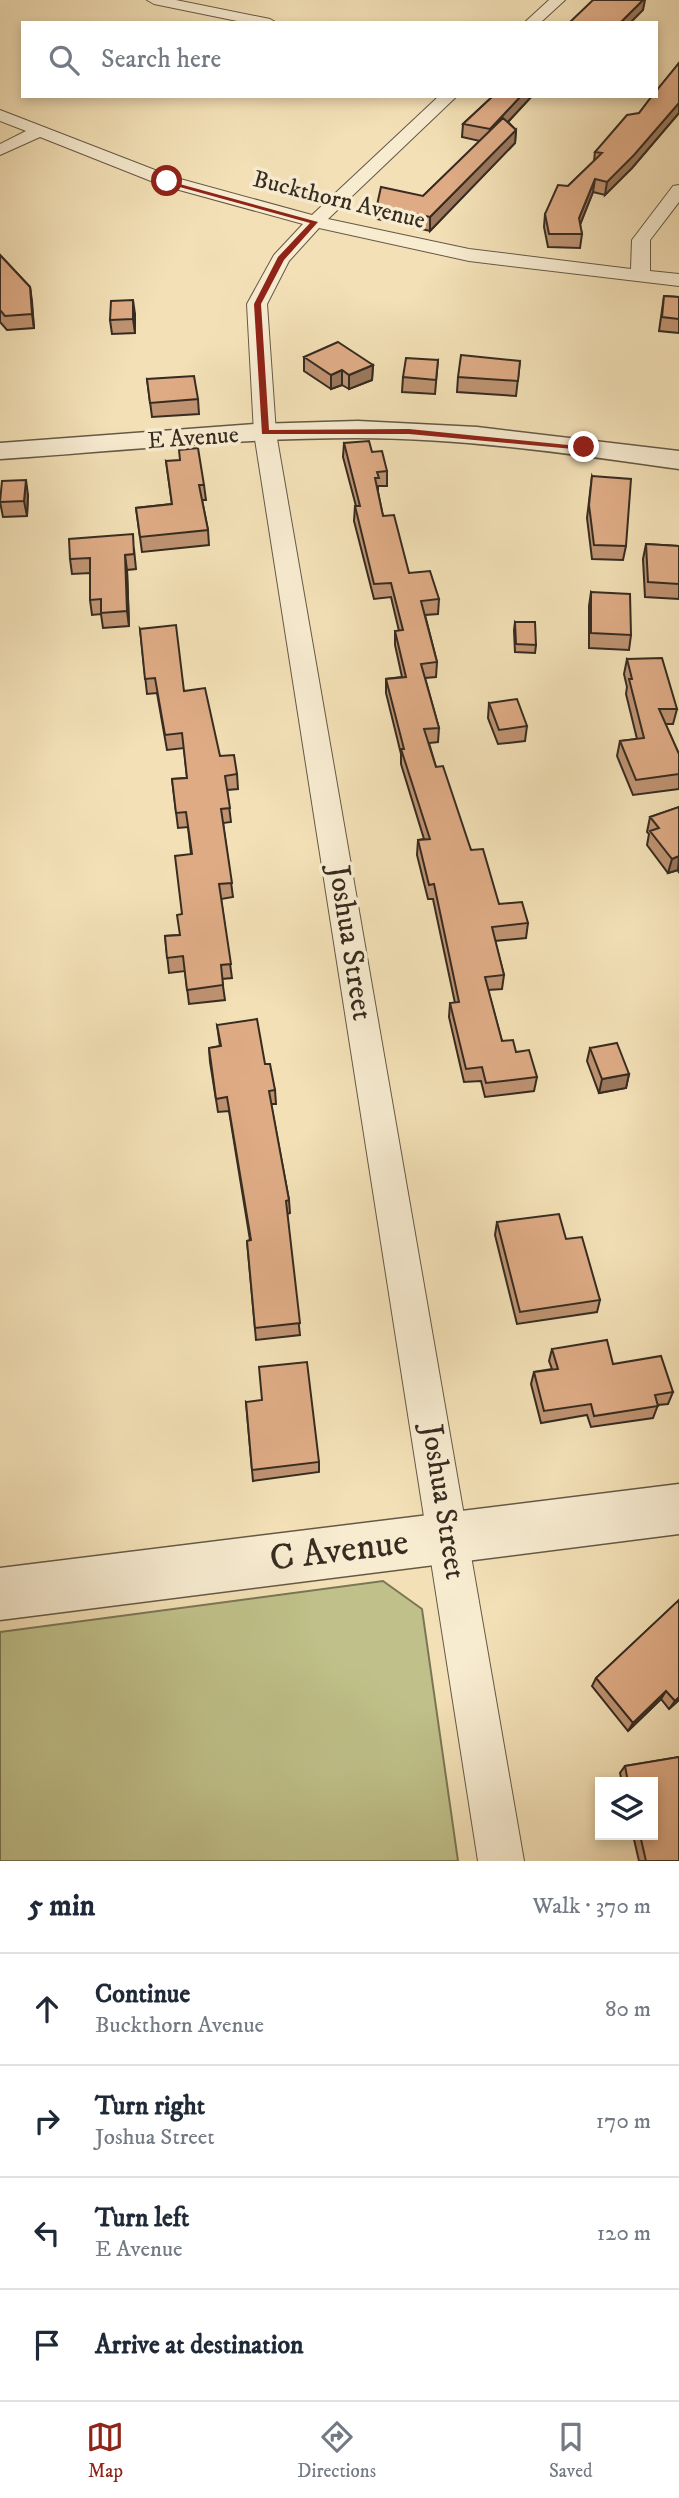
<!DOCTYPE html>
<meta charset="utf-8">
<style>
body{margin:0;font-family:"IM FELL DW Pica",serif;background:#f6f6f7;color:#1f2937}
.controls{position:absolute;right:21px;bottom:21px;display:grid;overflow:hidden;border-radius:0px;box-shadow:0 4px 10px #0003}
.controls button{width:63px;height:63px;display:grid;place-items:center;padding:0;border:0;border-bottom:2px solid #e0e1e3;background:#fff;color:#1f2937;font:35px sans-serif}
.stop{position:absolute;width:21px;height:21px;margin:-16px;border:5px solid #8f2418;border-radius:50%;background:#fff}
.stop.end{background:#8f2418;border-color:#fff;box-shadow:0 2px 7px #0008}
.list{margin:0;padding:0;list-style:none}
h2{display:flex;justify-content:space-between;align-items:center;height:91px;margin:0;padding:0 28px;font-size:30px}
h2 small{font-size:23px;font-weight:400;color:#747a83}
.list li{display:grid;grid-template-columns:46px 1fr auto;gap:21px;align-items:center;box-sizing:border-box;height:112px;padding:0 28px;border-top:2px solid #e0e1e3}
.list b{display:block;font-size:26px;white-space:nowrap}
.list p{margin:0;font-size:23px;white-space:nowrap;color:#747a83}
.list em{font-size:23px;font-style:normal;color:#747a83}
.icon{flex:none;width:38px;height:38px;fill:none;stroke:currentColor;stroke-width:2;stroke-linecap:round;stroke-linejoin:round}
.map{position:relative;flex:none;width:679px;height:1861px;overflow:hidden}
.search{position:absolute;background:#fff;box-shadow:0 4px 10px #0003;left:21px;right:21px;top:21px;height:77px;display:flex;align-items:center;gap:18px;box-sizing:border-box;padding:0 24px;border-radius:0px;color:#747a83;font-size:26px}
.sheet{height:539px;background:#fff}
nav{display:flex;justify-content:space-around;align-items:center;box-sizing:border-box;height:98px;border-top:2px solid #e0e1e3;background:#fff;font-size:19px;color:#747a83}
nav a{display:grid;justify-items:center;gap:4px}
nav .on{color:#8f2418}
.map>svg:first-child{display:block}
</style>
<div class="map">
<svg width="679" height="1861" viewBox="0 0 679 1861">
<rect width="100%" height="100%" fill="#f3e0b6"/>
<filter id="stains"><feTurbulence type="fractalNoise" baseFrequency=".00286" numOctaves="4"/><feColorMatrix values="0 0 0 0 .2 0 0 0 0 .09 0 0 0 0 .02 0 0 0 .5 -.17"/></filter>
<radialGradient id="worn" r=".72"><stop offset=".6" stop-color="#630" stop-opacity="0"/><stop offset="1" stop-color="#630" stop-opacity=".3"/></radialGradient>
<!-- green -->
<path fill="#c0c18a" stroke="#7b7656" stroke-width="2" d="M 383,1581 L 422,1609 L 458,1861 L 0,1861 L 0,1632 Z"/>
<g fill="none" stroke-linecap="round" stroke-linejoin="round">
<defs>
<path id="minor" d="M 147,0 L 176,0 L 270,19 L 277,23 L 247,23 L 154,4 Z
M 549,0 L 565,0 L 540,23 L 524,23 Z
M 439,96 L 457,96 L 328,219 L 469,249 L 631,269 L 632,240 L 673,186 L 679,185 L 679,202 L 650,240 L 650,271 L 679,274 L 679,286 L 469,261 L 319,228 L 289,261 L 267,304 L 276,433 L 524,1861 L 478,1861 L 254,433 L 247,304 L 274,255 L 303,224 L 161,185 L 40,137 L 0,155 L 0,144 L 26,131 L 0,121 L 0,110 L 173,177 L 312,215 Z"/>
<path id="tertiary" d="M 358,421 L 477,427 L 679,451 L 679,469 C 572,454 464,438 356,438 C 237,438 119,451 0,459 L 0,443 L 255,424 Z
M 679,1484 L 679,1534 L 0,1620 L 0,1568 Z"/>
</defs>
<!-- minor casing -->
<use href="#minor" stroke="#655946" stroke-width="2"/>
<!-- tertiary casing -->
<use href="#tertiary" stroke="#655946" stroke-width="3"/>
<!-- minor -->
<use href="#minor" fill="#f7ebd0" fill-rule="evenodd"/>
<!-- tertiary -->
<use href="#tertiary" fill="#f7ebd0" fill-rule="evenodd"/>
</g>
<!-- wall -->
<path fill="#bf9372" stroke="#362c21" stroke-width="2" d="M 679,63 L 679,113 L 632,168 L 605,195 L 593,192 L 580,225 L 582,234 L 580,248 L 548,247 L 544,227 L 545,214 L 568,186 L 594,161 L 595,152 L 639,113 Z
M 493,96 L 532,96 L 508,122 L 516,130 L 515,143 L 430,231 L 377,219 L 377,205 L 423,196 L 480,141 L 462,137 L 463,124 Z
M 0,255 L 30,287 L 34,328 L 7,330 L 0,322 Z
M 664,296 L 679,297 L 679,333 L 659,331 Z
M 135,314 L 135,333 L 112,334 L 110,320 Z
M 304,357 L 373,365 L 372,380 L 349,389 L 342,385 L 331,389 L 304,371 Z
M 438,360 L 435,394 L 402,392 L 403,377 Z
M 520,361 L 516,396 L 457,392 L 458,377 Z
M 147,379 L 198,399 L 199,414 L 152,417 Z
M 344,443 L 372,452 L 387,471 L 387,486 L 378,486 L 378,492 L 383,516 L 409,573 L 439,599 L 438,614 L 425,615 L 437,662 L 436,677 L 425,678 L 439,728 L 438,742 L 429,743 L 436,767 L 471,850 L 499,904 L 528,923 L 526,938 L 495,941 L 504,975 L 502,989 L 488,990 L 502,1041 L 516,1052 L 537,1077 L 534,1091 L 485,1097 L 481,1081 L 464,1082 L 449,1017 L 450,1003 L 455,1003 L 433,899 L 428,899 L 417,855 L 418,840 L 424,839 L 401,764 L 401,754 L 386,693 L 386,679 L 402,677 L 395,645 L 395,631 L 399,631 L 391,597 L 374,599 L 354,521 L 355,506 L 356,506 L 343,457 Z
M 166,461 L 204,485 L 206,500 L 202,500 L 208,530 L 209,545 L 142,552 L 136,508 L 172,504 Z
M 592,476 L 626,546 L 623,560 L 592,559 L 587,518 Z
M 28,495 L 27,516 L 3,517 L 0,502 Z
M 646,544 L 679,546 L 679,599 L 645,597 L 643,559 Z
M 134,549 L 136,569 L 127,570 L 129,626 L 103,628 L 101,614 L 92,615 L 90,600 L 90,573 L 72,574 L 70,559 Z
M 591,592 L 631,635 L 629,650 L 589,648 L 589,606 Z
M 515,622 L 536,645 L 535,653 L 515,652 L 514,630 Z
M 140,629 L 184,691 L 220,756 L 237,774 L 238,789 L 227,790 L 231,822 L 223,823 L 233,897 L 221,899 L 232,978 L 222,979 L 225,1000 L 189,1004 L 185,971 L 169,973 L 165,936 L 180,935 L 191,854 L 188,827 L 178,828 L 172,779 L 187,778 L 184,748 L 167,750 L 157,693 L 147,694 Z
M 627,659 L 677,709 L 673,724 L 665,724 L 679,754 L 679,789 L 633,795 L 617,756 L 620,741 L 637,739 L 626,694 L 627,687 L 624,674 Z
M 489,703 L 527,726 L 525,741 L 498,744 L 488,718 Z
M 679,807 L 679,873 L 678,870 L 668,873 L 647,845 L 649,834 L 647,832 L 650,817 Z
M 217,1025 L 265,1064 L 275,1090 L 276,1104 L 271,1104 L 289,1200 L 290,1213 L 287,1214 L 300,1335 L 256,1340 L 247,1241 L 250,1240 L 229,1111 L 218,1112 L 210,1062 L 209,1048 L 220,1046 Z
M 590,1048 L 629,1074 L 626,1088 L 599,1093 L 587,1061 Z
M 497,1222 L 566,1239 L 600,1300 L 597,1312 L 517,1324 L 495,1235 Z
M 552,1349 L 613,1364 L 673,1392 L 668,1404 L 658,1405 L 653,1418 L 591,1427 L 587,1415 L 541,1423 L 531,1384 L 534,1372 L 552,1369 L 549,1361 Z
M 246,1402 L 319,1462 L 319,1472 L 253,1481 Z
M 679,1600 L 679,1700 L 669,1709 L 661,1699 L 628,1731 L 592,1686 L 596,1678 Z
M 679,1757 L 679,1861 L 639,1861 L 633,1835 L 653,1835 L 653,1782 L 622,1782 L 620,1773 L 625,1766 Z"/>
<!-- shaded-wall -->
<path fill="#9b785d" stroke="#362c21" stroke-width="2" d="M 643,0 L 645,0 L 643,10 L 630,23 L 620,23 Z
M 521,96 L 532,96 L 489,142 L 490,129 Z
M 679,103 L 679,113 L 632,168 L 605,195 L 607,182 Z
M 516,130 L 515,143 L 430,231 L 430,217 Z
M 595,179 L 593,192 L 577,232 L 579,218 Z
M 30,287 L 32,301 L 34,328 L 32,314 Z
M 133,300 L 135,314 L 135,333 L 133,319 Z
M 373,365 L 372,380 L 349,389 L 349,375 Z
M 342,370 L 342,385 L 331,389 L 331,375 Z
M 26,480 L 28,495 L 27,516 L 24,501 Z
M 125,555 L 127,570 L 129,626 L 127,611 Z
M 679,856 L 678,870 L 668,873 L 672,859 Z
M 629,1074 L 626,1088 L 599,1093 L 602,1079 Z
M 666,1691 L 661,1699 L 628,1731 L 633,1723 Z
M 679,1697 L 679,1700 L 669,1709 L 675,1701 Z"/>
<!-- building -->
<path fill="#deab85" stroke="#362c21" stroke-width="2" d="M 593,0 L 643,0 L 620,23 L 569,23 Z
M 679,63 L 679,103 L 634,155 L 607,182 L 595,179 L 579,218 L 582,234 L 549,234 L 545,214 L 558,185 L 568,186 L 602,153 L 595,152 L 627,115 L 639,113 L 652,96 L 656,96 L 656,91 Z
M 493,96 L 521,96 L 490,129 L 463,124 Z
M 503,118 L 516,130 L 430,217 L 377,205 L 381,187 L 423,196 Z
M 0,255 L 30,287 L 32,314 L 5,316 L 0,310 Z
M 664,296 L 679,297 L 679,319 L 662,317 Z
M 133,300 L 133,319 L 110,320 L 111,301 Z
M 338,342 L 373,365 L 349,375 L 342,370 L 331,375 L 304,357 Z
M 461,355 L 520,361 L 518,381 L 458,377 Z
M 406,358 L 438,360 L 436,380 L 403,377 Z
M 194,376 L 198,399 L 150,403 L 147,379 Z
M 369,441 L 372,452 L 382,451 L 387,471 L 377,472 L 379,478 L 375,478 L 383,516 L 394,515 L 409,573 L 430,571 L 439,599 L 421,601 L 437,662 L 421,664 L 439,728 L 424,729 L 436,767 L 443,766 L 471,850 L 483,849 L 499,904 L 522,902 L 528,923 L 492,927 L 504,975 L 485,977 L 502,1041 L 513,1040 L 516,1052 L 529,1050 L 537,1077 L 486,1083 L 482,1067 L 466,1069 L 450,1003 L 459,1002 L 434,884 L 429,885 L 418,840 L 430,839 L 401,749 L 404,749 L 386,679 L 406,677 L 395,631 L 403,630 L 391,583 L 374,584 L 355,506 L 360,506 L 344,443 Z
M 198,448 L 204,485 L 199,485 L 208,530 L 140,537 L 136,508 L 172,504 L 166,461 L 180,460 L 179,450 Z
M 592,476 L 631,479 L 626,546 L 594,545 L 589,505 Z
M 26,480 L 24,501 L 0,502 L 2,481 Z
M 133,534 L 134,554 L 125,555 L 127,611 L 101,613 L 101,599 L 90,600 L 90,558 L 70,559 L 69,539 Z
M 646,544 L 679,546 L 679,584 L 648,582 Z
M 591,592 L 630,594 L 631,635 L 591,633 Z
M 515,622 L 535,622 L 536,645 L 516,644 Z
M 176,625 L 184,691 L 205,688 L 220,756 L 234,755 L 237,774 L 225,776 L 230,808 L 221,809 L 232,883 L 219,884 L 231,964 L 221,965 L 223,985 L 187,990 L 183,956 L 167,958 L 165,936 L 180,935 L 177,915 L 182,914 L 175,856 L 192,854 L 186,812 L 176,813 L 172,779 L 187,778 L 182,733 L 165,735 L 155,678 L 145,679 L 140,629 Z
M 662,658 L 677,709 L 659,709 L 679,754 L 679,774 L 636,780 L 620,741 L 644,738 L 629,679 L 632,679 L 627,659 Z
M 517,699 L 527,726 L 499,730 L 489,703 Z
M 679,807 L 679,856 L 672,859 L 650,831 L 659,828 L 650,817 Z
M 257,1019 L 265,1064 L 270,1064 L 275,1090 L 269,1091 L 289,1200 L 286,1201 L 300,1323 L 255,1328 L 247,1241 L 251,1240 L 227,1097 L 216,1099 L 209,1048 L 221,1046 L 217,1025 Z
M 617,1043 L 629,1074 L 602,1079 L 590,1048 Z
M 559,1214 L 566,1239 L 582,1237 L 600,1300 L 520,1312 L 497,1222 Z
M 607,1340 L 613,1364 L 661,1356 L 673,1392 L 655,1395 L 658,1406 L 594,1416 L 591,1404 L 544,1411 L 534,1372 L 558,1369 L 552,1349 Z
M 307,1362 L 319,1462 L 252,1470 L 246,1402 L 262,1400 L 259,1367 Z
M 679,1600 L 679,1697 L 675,1701 L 666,1691 L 633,1723 L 596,1678 Z
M 679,1757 L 679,1861 L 646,1861 L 640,1835 L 653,1835 L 653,1782 L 628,1782 L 625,1766 Z"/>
<!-- route -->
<path fill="#8f2418" d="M 165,180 L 318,222 L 284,260 L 261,304 L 269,430 L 409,429 L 588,447 L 584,450 L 409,434 L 262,434 L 254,304 L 278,257 L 310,223 L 165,183 Z"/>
<g text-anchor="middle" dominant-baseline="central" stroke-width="7" stroke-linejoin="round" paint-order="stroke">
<!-- far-street labels -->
<g font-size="24" fill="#362c21" stroke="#f7ebd0">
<text transform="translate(339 200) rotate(14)">Buckthorn Avenue</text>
<text transform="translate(193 438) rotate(-4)">E Avenue</text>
</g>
<!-- street labels -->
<g font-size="30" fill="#362c21" stroke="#f7ebd0">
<text transform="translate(350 943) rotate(81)">Joshua Street</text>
<text transform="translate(443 1502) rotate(81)">Joshua Street</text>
</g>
<!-- near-street labels -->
<g font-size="37" fill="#362c21" stroke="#f7ebd0">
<text transform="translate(339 1551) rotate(-7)">C Avenue</text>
</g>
</g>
<rect width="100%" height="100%" filter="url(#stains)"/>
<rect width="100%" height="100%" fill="url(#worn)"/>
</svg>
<div class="controls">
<button><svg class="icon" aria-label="layers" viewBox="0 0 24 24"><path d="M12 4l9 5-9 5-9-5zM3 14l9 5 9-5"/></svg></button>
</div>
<div class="stop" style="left:167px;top:181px"></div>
<div class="stop end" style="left:584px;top:447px"></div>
<div class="search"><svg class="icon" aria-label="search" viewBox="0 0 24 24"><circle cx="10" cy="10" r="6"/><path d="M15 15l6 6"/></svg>Search here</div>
</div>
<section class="sheet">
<h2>5 min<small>Walk · 370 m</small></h2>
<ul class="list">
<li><svg class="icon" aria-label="ahead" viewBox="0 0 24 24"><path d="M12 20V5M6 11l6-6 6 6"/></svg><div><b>Continue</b><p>Buckthorn Avenue</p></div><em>80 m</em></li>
<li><svg class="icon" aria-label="right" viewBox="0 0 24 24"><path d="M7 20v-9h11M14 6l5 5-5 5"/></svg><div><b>Turn right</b><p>Joshua Street</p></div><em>170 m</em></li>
<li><svg class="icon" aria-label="left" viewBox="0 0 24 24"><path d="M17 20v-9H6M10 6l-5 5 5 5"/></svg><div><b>Turn left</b><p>E Avenue</p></div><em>120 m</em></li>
<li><svg class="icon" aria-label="arrive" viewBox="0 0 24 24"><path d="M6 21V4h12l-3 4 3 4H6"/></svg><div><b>Arrive at destination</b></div></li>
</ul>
</section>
<nav>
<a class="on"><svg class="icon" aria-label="map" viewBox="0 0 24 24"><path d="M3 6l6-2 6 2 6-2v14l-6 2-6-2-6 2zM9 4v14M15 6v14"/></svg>Map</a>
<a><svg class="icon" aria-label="directions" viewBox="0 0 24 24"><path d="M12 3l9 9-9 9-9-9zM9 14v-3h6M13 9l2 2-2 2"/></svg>Directions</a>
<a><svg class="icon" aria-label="saved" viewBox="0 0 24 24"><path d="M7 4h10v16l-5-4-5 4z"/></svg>Saved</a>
</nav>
